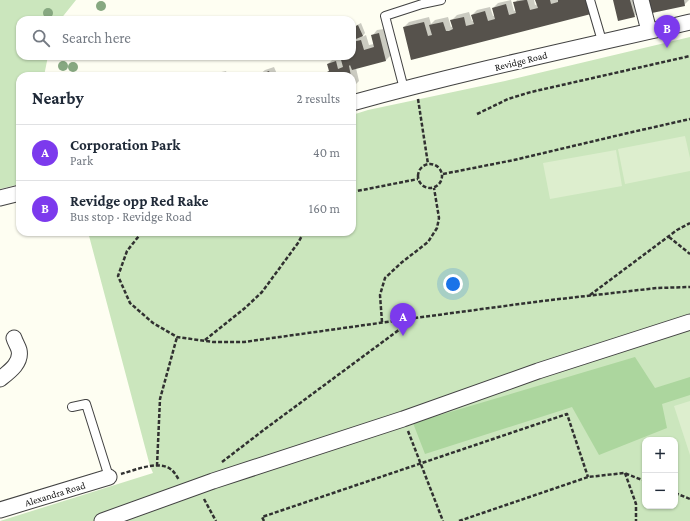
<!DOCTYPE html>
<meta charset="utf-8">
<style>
body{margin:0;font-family:"Crimson Pro",serif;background:#f2f2f3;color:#1f2937}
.controls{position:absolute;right:12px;bottom:12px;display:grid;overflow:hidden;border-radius:8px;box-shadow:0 1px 3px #0004}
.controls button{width:36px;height:36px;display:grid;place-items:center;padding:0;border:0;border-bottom:1px solid #e0e1e3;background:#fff;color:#1f2937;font:20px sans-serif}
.you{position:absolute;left:453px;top:284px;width:14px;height:14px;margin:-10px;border:3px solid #fff;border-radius:50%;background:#1a73e8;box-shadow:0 0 0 6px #1a73e833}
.badge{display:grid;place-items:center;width:26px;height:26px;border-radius:50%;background:#7c3aed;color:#fff;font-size:13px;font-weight:700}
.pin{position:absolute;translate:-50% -33px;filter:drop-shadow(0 1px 2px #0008)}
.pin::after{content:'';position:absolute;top:21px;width:14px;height:12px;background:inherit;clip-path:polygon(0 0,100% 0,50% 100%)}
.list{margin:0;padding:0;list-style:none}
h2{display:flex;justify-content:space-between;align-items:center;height:52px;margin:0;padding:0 16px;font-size:17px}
h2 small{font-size:13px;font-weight:400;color:#747a83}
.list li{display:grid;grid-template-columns:26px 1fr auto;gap:12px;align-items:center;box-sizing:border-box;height:56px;padding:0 16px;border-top:1px solid #e0e1e3}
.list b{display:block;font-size:15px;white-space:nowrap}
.list p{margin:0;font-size:13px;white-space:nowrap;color:#747a83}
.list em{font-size:13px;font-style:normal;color:#747a83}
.icon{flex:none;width:22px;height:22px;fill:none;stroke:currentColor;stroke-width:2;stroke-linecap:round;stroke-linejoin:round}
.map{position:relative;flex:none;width:690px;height:521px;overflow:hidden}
.search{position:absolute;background:#fff;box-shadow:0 1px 3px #0004;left:16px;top:16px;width:340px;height:44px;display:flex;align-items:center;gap:10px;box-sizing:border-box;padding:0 14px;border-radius:12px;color:#747a83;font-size:15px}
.panel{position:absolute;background:#fff;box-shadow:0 1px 3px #0004;left:16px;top:72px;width:340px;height:164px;border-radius:12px}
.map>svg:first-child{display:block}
</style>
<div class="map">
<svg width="690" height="521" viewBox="0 0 690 521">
<rect width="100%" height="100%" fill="#fefef2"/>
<!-- green -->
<path fill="#cbe6bd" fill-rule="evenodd" d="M 0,0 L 76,0 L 60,20 L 20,20 L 20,56 L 48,56 L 44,76 L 20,76 L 20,184 L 0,189 Z
M 690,37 L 690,521 L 0,521 L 153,473 L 150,466 L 88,232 L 352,232 L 352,115 L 368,110 L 505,81 ZM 645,440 L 675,440 L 675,506 L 645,506 Z"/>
<!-- forest -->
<path fill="#acd69e" d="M 635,357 L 655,388 L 690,377 L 690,395 L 662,404 L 667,428 L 599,455 L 572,407 L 425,454 L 413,423 Z"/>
<!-- pitch -->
<path fill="#ddeece" d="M 685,136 L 690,158 L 690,171 L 625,184 L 618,149 Z
M 616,150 L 622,186 L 550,199 L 543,163 Z
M 690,401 L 690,455 L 674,406 Z"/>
<!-- shadow -->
<path fill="#0003" d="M 511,0 L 514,11 L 516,10 L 515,3 L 517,0 L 534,0 L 535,5 L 538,4 L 536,0 L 594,0 L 412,59 L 404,27 L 409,22 L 429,17 L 431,24 L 435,20 L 448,17 L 451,27 L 453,26 L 452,20 L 457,15 L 469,12 L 472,21 L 474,21 L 472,15 L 477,10 L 490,7 L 493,16 L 495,15 L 493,8 L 498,3 Z
M 614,0 L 637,0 L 640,11 L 634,16 Z
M 650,0 L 689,0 L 684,5 Z
M 343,17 L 344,20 L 337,20 L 338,19 Z
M 361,23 L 365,33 L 362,37 L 366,35 L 369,45 L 374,44 L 372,36 L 377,30 L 384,29 L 391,55 L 386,60 L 356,68 L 359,81 L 354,86 L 352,87 L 352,76 L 329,76 L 328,72 L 330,70 L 328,64 L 333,59 L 341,56 L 352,56 L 352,41 L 357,38 L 353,28 L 355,26 Z
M 274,67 L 277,74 L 284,72 L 285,76 L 260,76 L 259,75 L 265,70 Z
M 226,71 L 228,76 L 211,76 L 212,74 Z"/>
<!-- building -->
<path fill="#56524c" d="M 525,0 L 527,0 L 530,10 L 538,8 L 535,0 L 550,0 L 551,4 L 558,2 L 558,0 L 587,0 L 591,14 L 411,60 L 403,27 L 424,22 L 428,36 L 432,35 L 429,25 L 443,22 L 446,31 L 449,31 L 453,29 L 450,20 L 464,17 L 466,26 L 474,24 L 471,15 L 485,11 L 488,21 L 495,19 L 492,8 L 506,4 L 509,15 L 516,13 L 513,2 Z
M 613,0 L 630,0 L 635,17 L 618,21 Z
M 649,0 L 684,0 L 685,6 L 652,13 Z
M 358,25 L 363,36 L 356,39 L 352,28 Z
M 379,33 L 386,61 L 352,70 L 350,65 L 349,66 L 351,76 L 328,76 L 327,72 L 329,71 L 327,64 L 336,61 L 338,69 L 343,67 L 340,56 L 352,56 L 352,42 L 361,40 L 364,50 L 374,47 L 371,35 Z
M 269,71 L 271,76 L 256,76 Z"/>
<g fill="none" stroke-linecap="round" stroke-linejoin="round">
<defs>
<path id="lane" d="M 590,0 L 602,41
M 404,89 L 385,16 L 422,4 L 441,0
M 72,407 L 86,404 L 109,477"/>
<path id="street" d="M 641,0 L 649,31
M 352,103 C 464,72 577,48 690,22
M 0,198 L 20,193
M 0,379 C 9,372 22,363 19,350 C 18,346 15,342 14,338
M 0,510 L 109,477
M 102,521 L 213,481 L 403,419 L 538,371 L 690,322"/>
</defs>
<!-- lane casing -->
<use href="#lane" stroke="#424242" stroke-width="10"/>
<!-- street casing -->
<use href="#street" stroke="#424242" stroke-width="17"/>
<!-- path -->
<path stroke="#313131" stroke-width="2.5" stroke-dasharray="4 2" stroke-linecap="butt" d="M 418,99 L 428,164
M 477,114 L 508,99 L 531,92 L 690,56
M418 176a12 12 0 1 1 24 0a12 12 0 1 1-24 0Z
M 443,174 L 514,160 L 628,133 L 690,119
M 352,192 L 418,179
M 142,232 L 127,251 L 118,276 L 130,303 L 153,323 L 177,337 L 213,342 L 244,342 L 415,318
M 669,237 L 690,254
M 590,295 L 677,230 L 690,223
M 382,322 L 380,295 L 385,278 L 401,263 L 428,242 L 437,228 L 439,218 L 434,188
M 205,340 L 245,308 L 262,292 L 298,243 L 304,232
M 408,431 L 443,521
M 222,462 L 265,429 L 415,318 L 542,301 L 657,288 L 690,287
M 157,466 L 160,399 L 177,337
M 625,473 L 636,504 L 636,521
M 121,474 C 135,470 156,461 169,468 C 174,471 176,475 179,480
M 675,493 L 690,499
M 204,499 L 216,521
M 264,521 L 262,517 L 567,414 L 588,477
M 459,521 L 588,477 L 624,473 L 645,481"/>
<!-- lane -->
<use href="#lane" stroke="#fff" stroke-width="8"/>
<!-- street -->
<use href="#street" stroke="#fff" stroke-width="15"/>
</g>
<!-- trees -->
<g fill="#87a881">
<circle cx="101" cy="6" r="5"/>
<circle cx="48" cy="13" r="5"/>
<circle cx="63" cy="66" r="5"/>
<circle cx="73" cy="67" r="5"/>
</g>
<g text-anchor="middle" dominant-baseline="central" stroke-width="4" stroke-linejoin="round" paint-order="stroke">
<!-- street labels -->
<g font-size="10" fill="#0f0f0f" stroke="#fff">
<text transform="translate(521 61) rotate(-14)">Revidge Road</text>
<text transform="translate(55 494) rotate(-17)">Alexandra Road</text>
</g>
</g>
</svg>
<div class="controls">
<button>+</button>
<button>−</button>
</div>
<div class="you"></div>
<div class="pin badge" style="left:403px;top:336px">A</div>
<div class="pin badge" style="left:667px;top:48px">B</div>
<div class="search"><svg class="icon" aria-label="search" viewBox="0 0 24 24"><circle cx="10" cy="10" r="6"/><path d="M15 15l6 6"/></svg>Search here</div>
<section class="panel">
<h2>Nearby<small>2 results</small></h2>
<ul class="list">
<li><span class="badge">A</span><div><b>Corporation Park</b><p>Park</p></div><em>40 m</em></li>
<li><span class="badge">B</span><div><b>Revidge opp Red Rake</b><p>Bus stop · Revidge Road</p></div><em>160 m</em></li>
</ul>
</section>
</div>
